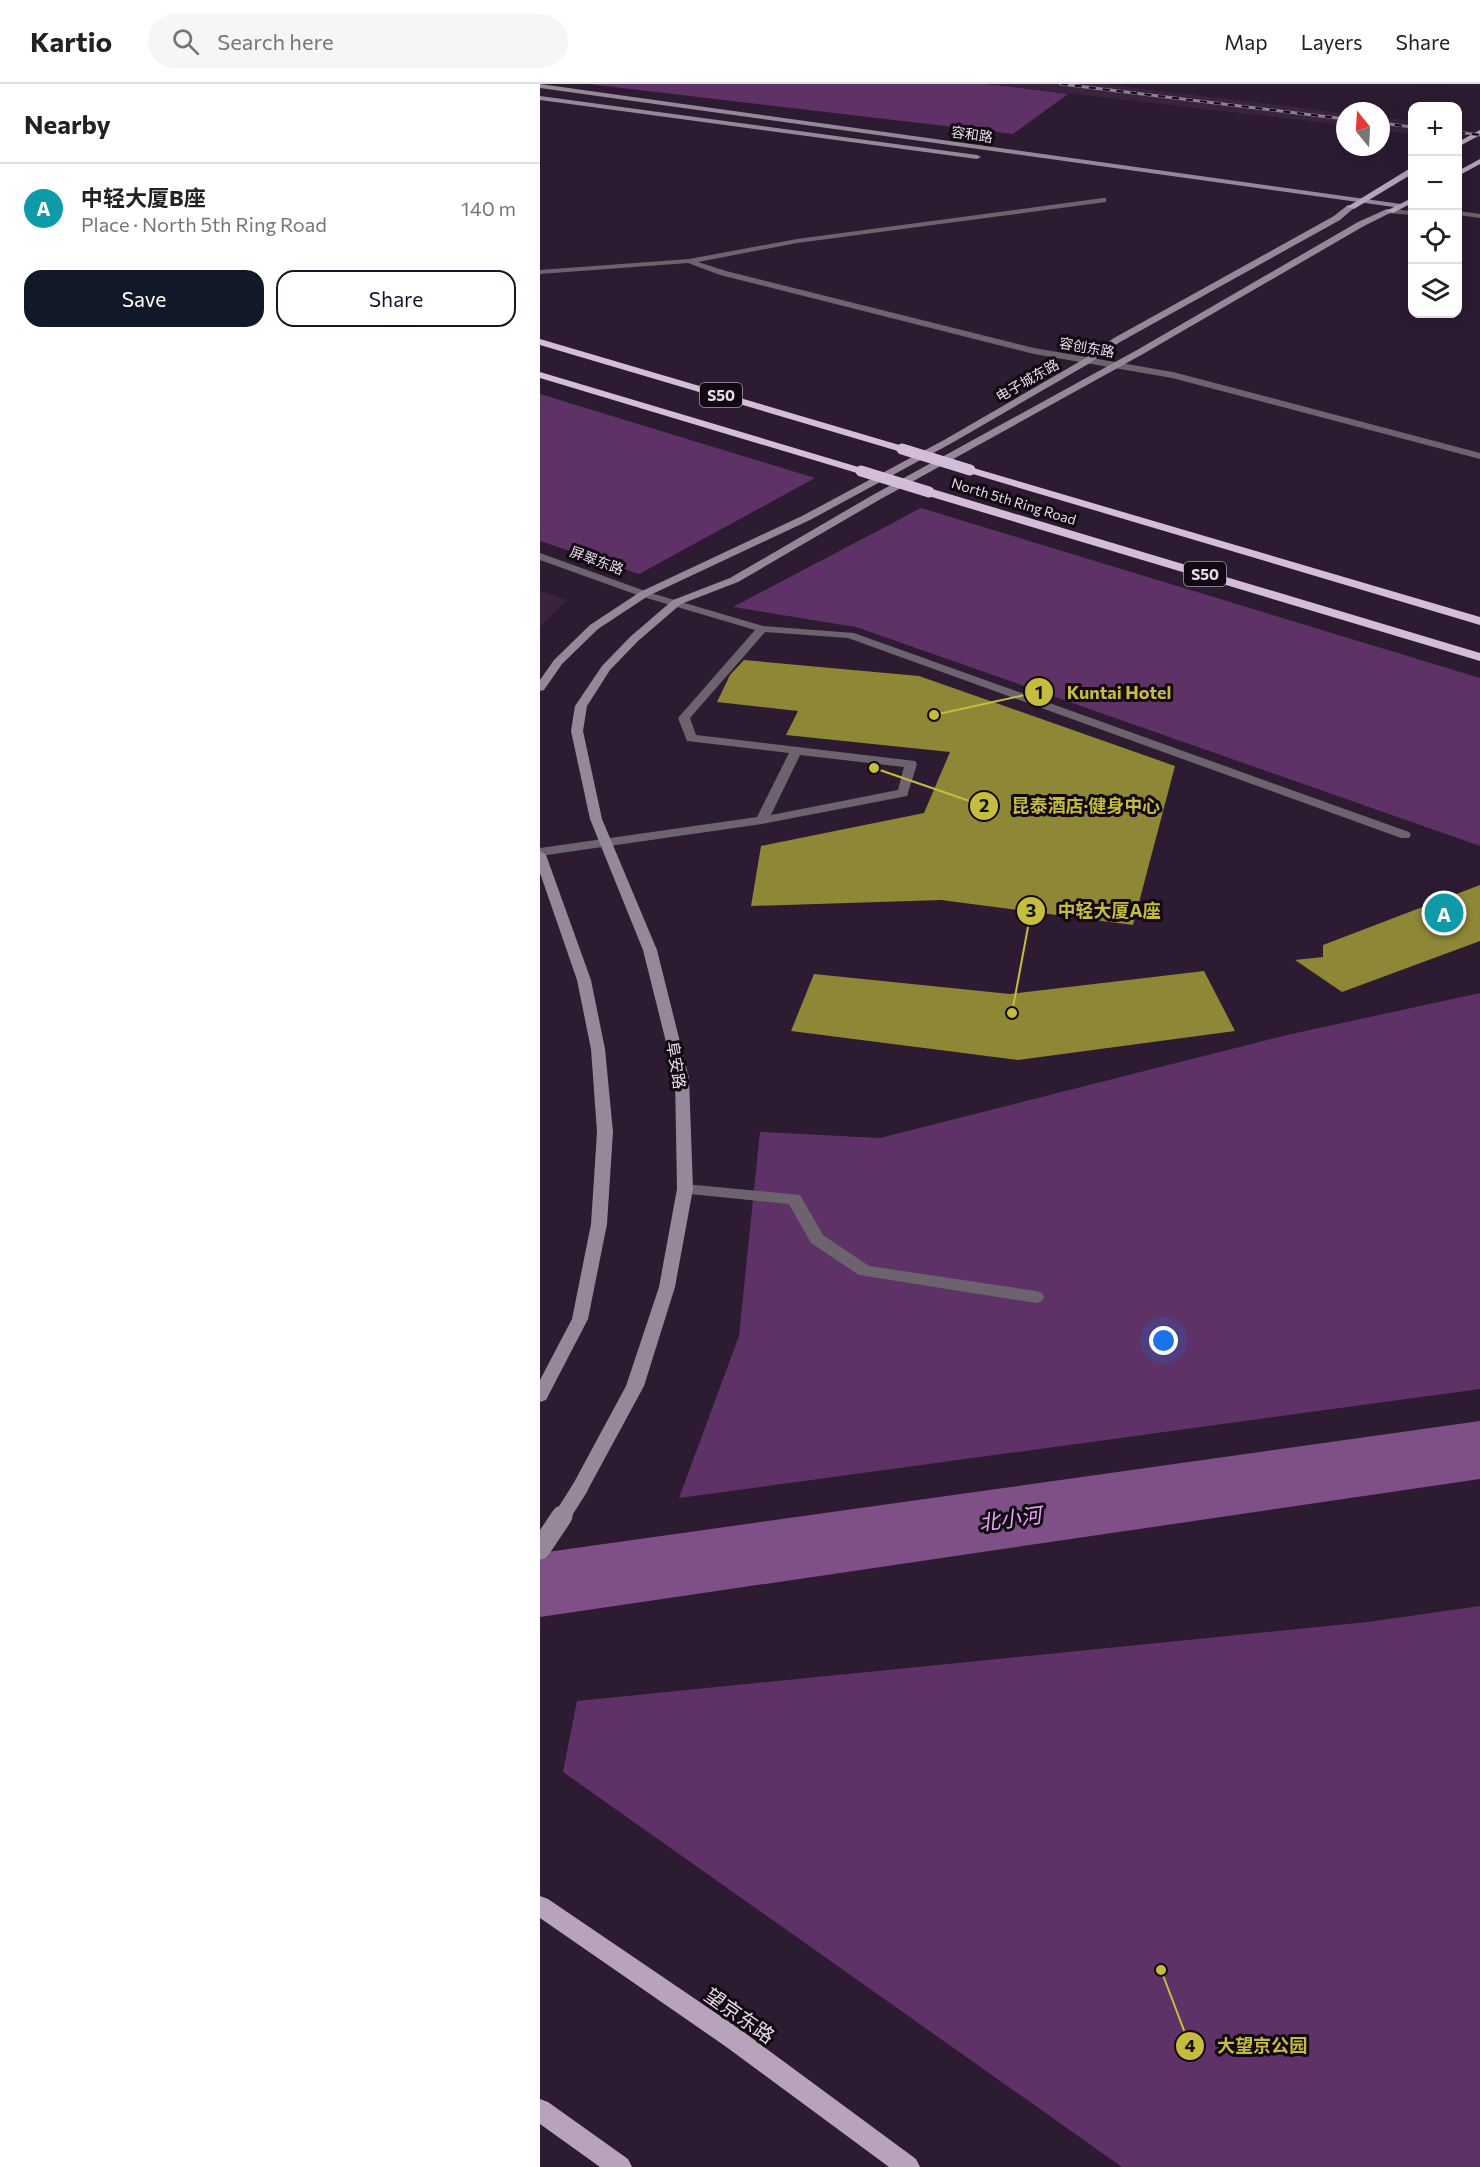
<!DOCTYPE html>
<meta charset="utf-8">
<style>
body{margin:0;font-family:Commissioner,"Noto Sans SC",sans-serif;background:#f6f6f6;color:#222}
.controls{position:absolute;right:18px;top:18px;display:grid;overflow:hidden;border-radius:12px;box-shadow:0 6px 24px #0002}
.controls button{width:54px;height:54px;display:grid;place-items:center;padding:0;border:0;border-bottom:2px solid #e0e0e0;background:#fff;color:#222;font:30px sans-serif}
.compass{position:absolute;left:796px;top:18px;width:54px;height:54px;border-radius:50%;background:#fff;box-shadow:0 6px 24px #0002;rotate:342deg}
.you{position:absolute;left:624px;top:1257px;width:21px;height:21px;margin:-15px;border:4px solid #fff;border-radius:50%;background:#1a73e8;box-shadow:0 0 0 9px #1a73e833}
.badge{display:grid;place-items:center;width:39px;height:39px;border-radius:50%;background:#111827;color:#fff;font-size:20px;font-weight:700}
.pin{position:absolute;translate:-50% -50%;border:3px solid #fff;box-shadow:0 2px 6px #0006}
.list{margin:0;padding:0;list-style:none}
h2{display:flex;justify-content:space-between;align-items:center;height:78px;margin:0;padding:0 24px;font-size:26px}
h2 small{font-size:20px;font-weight:400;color:#767676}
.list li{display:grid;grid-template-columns:39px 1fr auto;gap:18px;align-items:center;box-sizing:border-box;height:90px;padding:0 24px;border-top:2px solid #e0e0e0}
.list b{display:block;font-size:22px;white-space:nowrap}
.list p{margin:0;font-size:20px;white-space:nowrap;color:#767676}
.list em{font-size:20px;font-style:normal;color:#767676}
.actions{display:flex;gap:12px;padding:18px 24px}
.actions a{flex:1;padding:14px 0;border:2px solid #111827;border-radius:18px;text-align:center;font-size:21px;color:#111827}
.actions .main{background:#111827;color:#fff}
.icon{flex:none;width:33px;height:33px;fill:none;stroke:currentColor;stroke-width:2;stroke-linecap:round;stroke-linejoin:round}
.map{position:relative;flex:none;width:940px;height:2083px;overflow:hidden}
header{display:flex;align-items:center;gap:36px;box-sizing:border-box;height:84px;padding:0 30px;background:#fff;border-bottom:2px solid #e0e0e0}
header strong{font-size:28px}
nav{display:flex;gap:33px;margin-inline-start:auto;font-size:21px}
.search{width:420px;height:54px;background:#f6f6f6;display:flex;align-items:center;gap:15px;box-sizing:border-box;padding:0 21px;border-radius:33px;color:#767676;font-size:22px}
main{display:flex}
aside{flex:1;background:#fff}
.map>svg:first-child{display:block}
</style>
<header>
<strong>Kartio</strong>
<div class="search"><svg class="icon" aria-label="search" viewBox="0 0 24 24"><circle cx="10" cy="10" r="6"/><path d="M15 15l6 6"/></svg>Search here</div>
<nav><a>Map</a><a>Layers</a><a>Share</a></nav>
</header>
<main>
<aside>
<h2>Nearby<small></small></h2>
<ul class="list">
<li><span class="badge" style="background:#0f9aa8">A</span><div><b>中轻大厦B座</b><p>Place · North 5th Ring Road</p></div><em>140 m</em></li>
</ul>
<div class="actions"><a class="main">Save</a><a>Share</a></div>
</aside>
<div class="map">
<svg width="940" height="2083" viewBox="0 0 940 2083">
<rect width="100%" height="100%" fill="#2d1b31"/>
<!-- built -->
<path fill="#3a233e" d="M 447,0 L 563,0 L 805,29 L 805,41 Z
M 841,33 L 872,37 L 872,50 L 841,46 Z
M 0,507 L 27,516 L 0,543 Z"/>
<!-- green -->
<path fill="#5e3267" d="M 48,0 L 447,0 L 528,10 L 473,50 Z
M 0,310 L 275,394 L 99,490 L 0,457 Z
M 381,424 L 940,594 L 940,762 L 316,543 L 193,523 Z
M 940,909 L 940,1305 L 139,1414 L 199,1252 L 220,1048 L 340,1054 L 747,951 Z
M 940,1522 L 940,2083 L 582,2083 L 23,1688 L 37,1617 L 828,1538 Z"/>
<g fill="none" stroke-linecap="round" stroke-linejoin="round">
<!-- river -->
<path fill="#7f4f88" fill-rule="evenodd" d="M 940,1337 L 940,1395 L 0,1533 L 0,1469 Z"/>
</g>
<!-- building -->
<path fill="#8d8736" d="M 204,576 L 379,592 L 635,682 L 593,841 L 401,816 L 211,822 L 221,762 L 384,729 L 410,668 L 246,651 L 258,627 L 177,618 L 190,591 Z
M 940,801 L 940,857 L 802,908 L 755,876 L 783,873 L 783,861 Z
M 664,887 L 695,947 L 478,976 L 251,947 L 274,890 L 470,910 Z"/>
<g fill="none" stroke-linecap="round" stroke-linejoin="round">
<!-- service -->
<path fill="#6c636e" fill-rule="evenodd" d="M 104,507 L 223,542 L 314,549 L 869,748 L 871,751 L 869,754 L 861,754 L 308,554 L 225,548 L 150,634 L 156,651 L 375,677 L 377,680 L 367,712 L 222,740 L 0,772 L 0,764 L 217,733 L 249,669 L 147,657 L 138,634 L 215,546 L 100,512 L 99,510 ZM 260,671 L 364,683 L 358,706 L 231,731 Z
M 145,1100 L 260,1111 L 283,1151 L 329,1182 L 496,1207 L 502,1209 L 504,1213 L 502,1217 L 496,1219 L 319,1191 L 271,1159 L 249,1120 L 140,1109 L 137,1105 L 140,1101 Z"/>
<!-- minor -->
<path fill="#6c636e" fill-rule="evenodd" d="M 563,114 L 566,114 L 566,118 L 257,159 L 158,178 L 186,187 L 494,264 L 633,288 L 940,369 L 940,375 L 632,294 L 494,270 L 180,191 L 148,179 L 0,190 L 0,186 L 149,175 L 257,155 Z"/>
<!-- tertiary -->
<path fill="#6c636e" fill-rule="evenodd" d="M 850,125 L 872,127 L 872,131 L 847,129 L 846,127 Z
M 918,127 L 940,130 L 940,134 L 918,131 Z
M 0,469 L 108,508 L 109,510 L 104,513 L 100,512 L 0,476 Z"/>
<!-- secondary -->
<path fill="#968799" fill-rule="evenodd" d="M 0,0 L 861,120 L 865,122 L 861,124 L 0,4 Z
M 0,12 L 437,71 L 441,73 L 437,75 L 0,16 Z
M 808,121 L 815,123 L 800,136 L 580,258 L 550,279 L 410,360 L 270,436 L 108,512 L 58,545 L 22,580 L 4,606 L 0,607 L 0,596 L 14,576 L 50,541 L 100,508 L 262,432 L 404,356 L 544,275 L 574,254 L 794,132 Z
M 847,125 L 854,127 L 824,142 L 603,270 L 339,416 L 198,498 L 141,520 L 98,557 L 70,586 L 47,622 L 43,647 L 62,735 L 117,866 L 149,994 L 153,1105 L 135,1203 L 104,1302 L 46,1409 L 40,1411 L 34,1409 L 31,1404 L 86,1302 L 119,1203 L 137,1105 L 135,994 L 103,866 L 50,735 L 31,647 L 35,622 L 62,582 L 90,553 L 133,516 L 190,494 L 331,412 L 597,266 L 818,138 Z
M 0,767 L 6,771 L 51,896 L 65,965 L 73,1048 L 67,1140 L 48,1235 L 6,1316 L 0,1318 L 0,1296 L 32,1235 L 51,1140 L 57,1048 L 51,965 L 37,896 L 0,789 Z"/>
<!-- primary -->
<path fill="#b7a3bb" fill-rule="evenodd" d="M 940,46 L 940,51 L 918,63 L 918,58 Z
M 940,75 L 940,80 L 918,92 L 918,87 Z
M 869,85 L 872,85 L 872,90 L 814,125 L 807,123 Z
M 872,114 L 872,119 L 853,129 L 846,127 Z
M 0,1812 L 8,1815 L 201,1946 L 376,2075 L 380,2083 L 349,2083 L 185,1962 L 0,1834 Z
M 0,2015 L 8,2018 L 88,2075 L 92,2083 L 60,2083 L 0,2040 Z"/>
<!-- motorway -->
<path fill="#d4bdd9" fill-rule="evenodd" d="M 0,255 L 366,363 L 368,365 L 362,368 L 358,367 L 0,261 Z
M 0,288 L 325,385 L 327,387 L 325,389 L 317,389 L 0,294 Z
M 430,383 L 940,533 L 940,541 L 426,388 L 424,386 Z
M 389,404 L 940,569 L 940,577 L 385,411 L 383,408 Z"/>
<defs>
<path id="rail" d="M 521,0 L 805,35
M 841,39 L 872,43
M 918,48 L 940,51"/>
</defs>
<!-- rail casing -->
<use href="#rail" stroke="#8f8093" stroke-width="3"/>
<!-- rail -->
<use href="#rail" stroke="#110912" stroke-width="2" stroke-dasharray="7" stroke-linecap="butt"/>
<!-- secondary-bridge-far1 -->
<path stroke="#968799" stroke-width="16" d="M 21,1434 L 40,1404"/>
<!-- secondary-bridge -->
<path stroke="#968799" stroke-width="21" d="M 0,1465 L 22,1432"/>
<!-- motorway-bridge -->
<path stroke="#d4bdd9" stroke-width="11" d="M 362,365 L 430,386
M 321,387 L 389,408"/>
</g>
<g text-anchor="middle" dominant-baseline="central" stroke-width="6" stroke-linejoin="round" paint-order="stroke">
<!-- far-street labels -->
<g font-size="14" fill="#e7dbea" stroke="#110912">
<text transform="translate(432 50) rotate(8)">容和路</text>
<text transform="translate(547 263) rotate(10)">容创东路</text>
<text transform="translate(487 296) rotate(-30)">电子城东路</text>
<text transform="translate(474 417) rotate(17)">North 5th Ring Road</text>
<text transform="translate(57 476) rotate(20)">屏翠东路</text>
</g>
<!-- shield labels -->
<g fill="#110912" stroke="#a79ca9" stroke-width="1.5">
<rect x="160" y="299" width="42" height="24" rx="4.5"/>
<rect x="644" y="478" width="42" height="24" rx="4.5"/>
</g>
<g font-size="15" font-weight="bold" fill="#e7dbea">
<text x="181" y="311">S50</text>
<text x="665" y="490">S50</text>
</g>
<!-- street labels -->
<g font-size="16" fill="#e7dbea" stroke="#110912">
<text transform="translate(137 981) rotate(81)">阜安路</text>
</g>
<!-- near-street labels -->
<g font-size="20" fill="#e7dbea" stroke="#110912">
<text transform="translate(200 1931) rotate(35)">望京东路</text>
</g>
<!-- near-water labels -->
<g font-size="21" font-style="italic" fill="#e9a4f6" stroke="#110912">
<text transform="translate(470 1434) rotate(-8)">北小河</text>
</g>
</g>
<!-- callouts -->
<path fill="none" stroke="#c6bc3d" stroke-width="2" d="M394 631L499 608M334 684L444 722M472 929L491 827M621 1886L650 1962"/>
<g fill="#c6bc3d" stroke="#110912" stroke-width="2">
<circle cx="394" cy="631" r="6"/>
<circle cx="334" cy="684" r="6"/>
<circle cx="472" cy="929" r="6"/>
<circle cx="621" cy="1886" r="6"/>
<circle cx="499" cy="608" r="15"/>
<circle cx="444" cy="722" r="15"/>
<circle cx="491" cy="827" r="15"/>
<circle cx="650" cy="1962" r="15"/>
</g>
<g font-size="18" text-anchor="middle" font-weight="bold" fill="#111">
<text x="499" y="615">1</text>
<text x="444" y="728">2</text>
<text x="491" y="833">3</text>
<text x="650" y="1968">4</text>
</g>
<g font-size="18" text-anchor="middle" font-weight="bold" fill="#c6bc3d" stroke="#110912" stroke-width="6" stroke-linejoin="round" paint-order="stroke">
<text x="579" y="615">Kuntai Hotel</text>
<text x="546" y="728">昆泰酒店·健身中心</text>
<text x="569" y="833">中轻大厦A座</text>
<text x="722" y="1968">大望京公园</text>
</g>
</svg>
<div class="controls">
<button>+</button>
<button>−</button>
<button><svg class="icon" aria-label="locate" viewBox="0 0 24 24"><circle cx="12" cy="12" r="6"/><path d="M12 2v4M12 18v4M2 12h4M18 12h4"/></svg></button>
<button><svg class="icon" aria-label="layers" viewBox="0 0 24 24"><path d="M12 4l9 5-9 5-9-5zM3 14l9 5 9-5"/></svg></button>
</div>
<svg class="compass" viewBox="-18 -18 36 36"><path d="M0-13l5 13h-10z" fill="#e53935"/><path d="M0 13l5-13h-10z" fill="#767676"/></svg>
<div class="you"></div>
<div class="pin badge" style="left:904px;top:829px;background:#0f9aa8">A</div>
</div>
</main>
